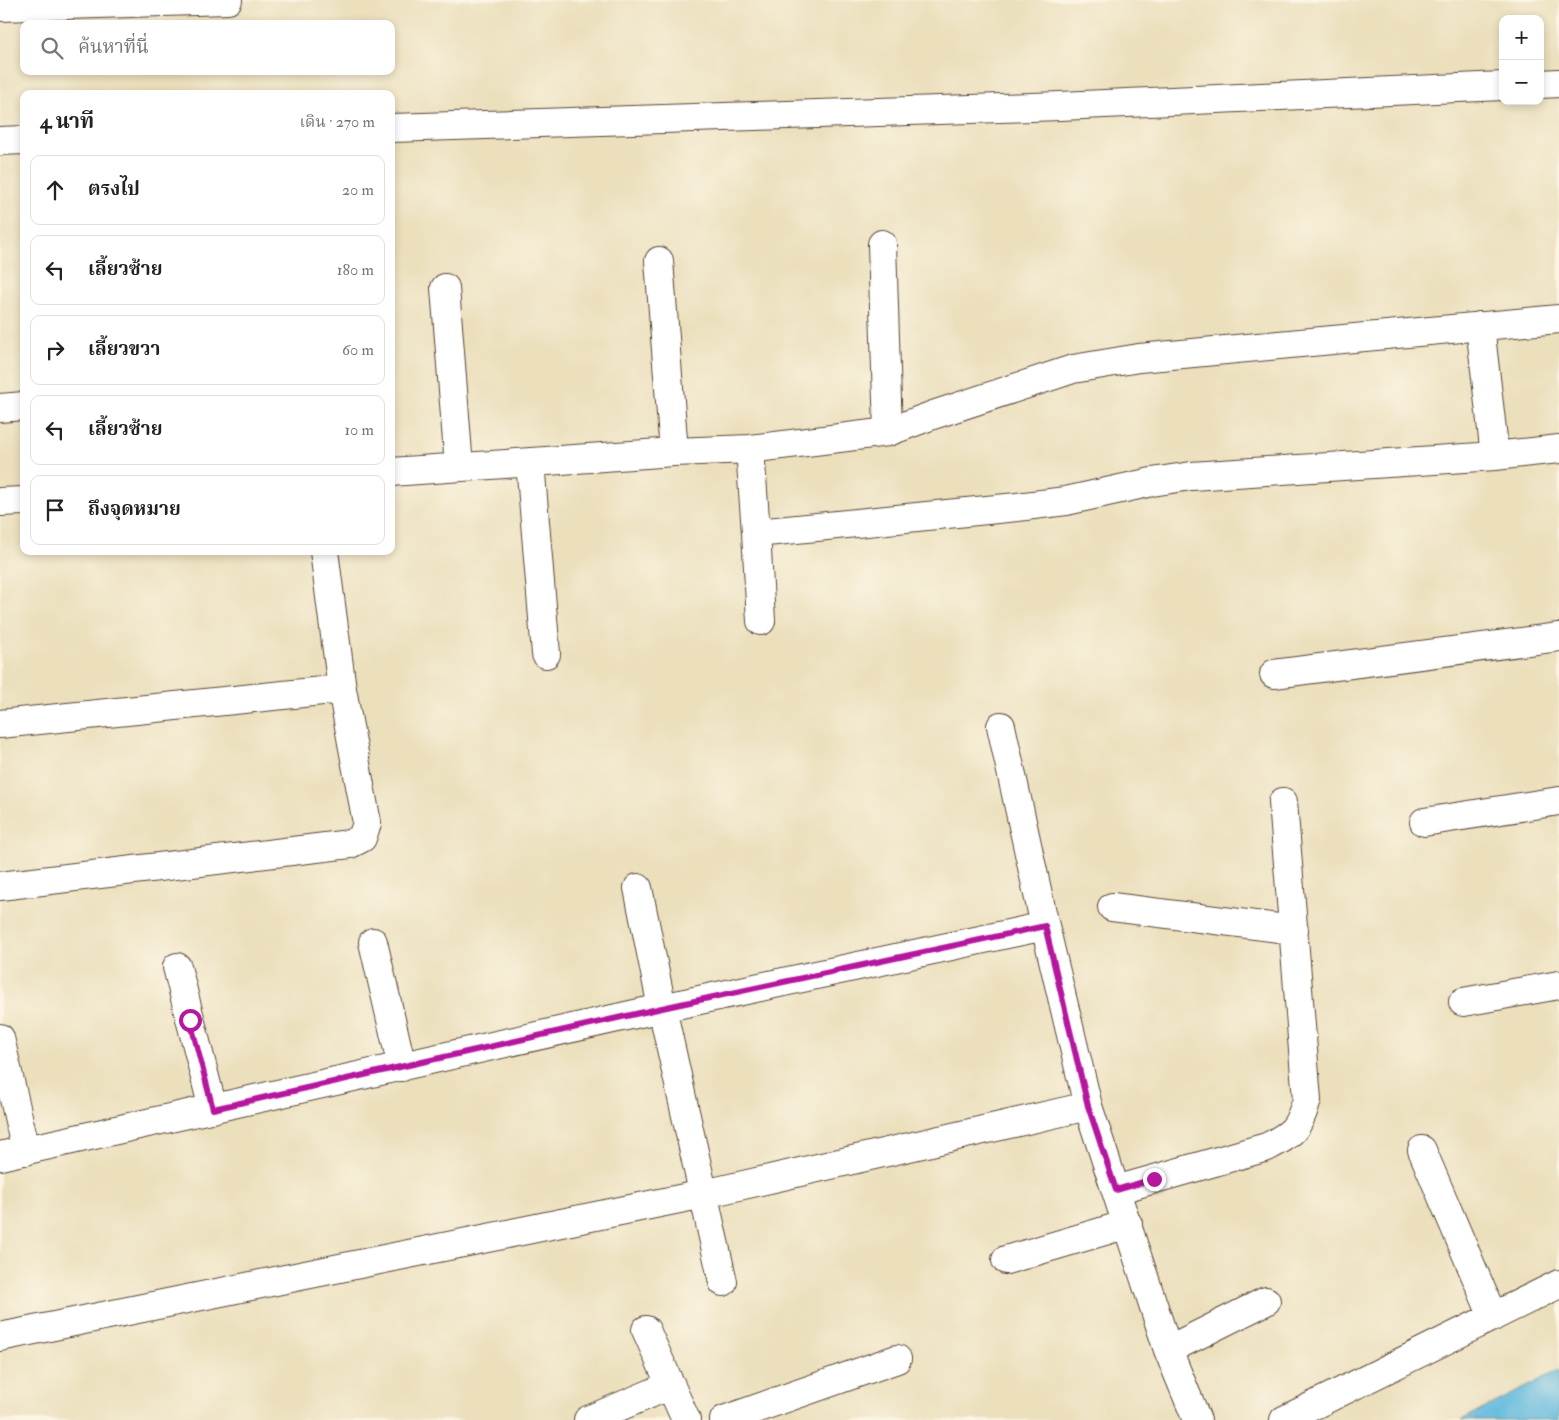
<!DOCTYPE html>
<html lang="th">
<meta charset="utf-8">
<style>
body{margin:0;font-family:"IM FELL Double Pica","Noto Serif Thai",serif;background:#f6f6f6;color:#222}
.controls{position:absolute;right:15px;top:15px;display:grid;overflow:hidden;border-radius:10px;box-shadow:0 2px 8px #0003}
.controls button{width:45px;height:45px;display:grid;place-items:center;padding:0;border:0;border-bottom:1px solid #e0e0e0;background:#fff;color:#222;font:25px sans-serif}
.stop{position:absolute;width:15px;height:15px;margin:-11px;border:4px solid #b5179e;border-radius:50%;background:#fff}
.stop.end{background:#b5179e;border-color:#fff;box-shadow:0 1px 5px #0008}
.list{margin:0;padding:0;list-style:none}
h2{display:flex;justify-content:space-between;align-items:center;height:65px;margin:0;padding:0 20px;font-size:21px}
h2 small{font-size:16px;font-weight:400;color:#767676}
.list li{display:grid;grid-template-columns:32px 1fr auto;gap:15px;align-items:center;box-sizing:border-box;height:70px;margin:0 10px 10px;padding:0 10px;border:1px solid #e0e0e0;border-radius:10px}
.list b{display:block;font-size:19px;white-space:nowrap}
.list em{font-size:16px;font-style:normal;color:#767676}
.icon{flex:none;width:28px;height:28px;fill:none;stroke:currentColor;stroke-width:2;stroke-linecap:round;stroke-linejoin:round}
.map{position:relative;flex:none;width:1559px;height:1420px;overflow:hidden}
.search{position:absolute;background:#fff;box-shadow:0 2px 8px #0003;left:20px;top:20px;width:375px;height:55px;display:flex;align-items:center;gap:12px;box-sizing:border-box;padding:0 18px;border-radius:10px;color:#767676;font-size:19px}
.panel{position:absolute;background:#fff;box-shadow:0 2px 8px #0003;left:20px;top:90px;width:375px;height:465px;border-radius:10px}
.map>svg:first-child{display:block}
</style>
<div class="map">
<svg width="1559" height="1420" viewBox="0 0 1559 1420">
<rect width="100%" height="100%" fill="#fcf5e5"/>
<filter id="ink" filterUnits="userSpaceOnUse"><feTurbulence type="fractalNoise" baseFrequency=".02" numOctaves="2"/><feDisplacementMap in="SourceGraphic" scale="10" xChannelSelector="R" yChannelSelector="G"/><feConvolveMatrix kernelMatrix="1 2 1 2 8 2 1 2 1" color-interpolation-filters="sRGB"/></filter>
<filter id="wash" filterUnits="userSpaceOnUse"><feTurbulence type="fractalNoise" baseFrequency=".0096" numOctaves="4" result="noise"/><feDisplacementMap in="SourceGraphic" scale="20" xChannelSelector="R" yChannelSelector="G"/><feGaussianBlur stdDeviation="1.12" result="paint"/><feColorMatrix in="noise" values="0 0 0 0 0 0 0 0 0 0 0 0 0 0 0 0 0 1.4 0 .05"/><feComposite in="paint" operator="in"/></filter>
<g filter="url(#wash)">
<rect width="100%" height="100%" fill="#ebdfbc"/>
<!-- water -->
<path fill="#60b9de" stroke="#4e727e" d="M 1559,1370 L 1559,1420 L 1462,1420 Z"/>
</g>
<g filter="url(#ink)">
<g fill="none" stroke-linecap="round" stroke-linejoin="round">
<defs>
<path id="minor" d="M 0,7 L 228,0
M 1540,84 L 1559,83
M 391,128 L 1060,106 L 1503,86
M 0,141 L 24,140
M 882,244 L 888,432
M 659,261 L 674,452
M 445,288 L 459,467
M 1480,326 L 1495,456
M 0,408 L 24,406
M 750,449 L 756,533 L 1017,507 L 1066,501 L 1152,482 L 1191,476 L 1495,456 L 1559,449
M 530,462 L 546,654
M 391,472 L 674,452 L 750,449 L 888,432 L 933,415 L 1073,369 L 1139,358 L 1559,319
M 0,502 L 24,501
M 756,533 L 761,621
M 1274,674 L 1559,637
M 0,724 L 342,689
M 1001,726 L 1045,926 L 1088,1106 L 1168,1350 L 1197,1420
M 1424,822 L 1559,801
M 0,886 L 350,844 L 362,838 L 367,823 L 342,689 L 324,551
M 638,888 L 662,1008 L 723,1282
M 1112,907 L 1294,930
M 373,942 L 402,1067
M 177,967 L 213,1109
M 1463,1002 L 1559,985
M 0,1038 L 26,1151
M 1422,1150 L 1493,1317
M 0,1156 L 662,1008 L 1045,926
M 1116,1190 L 1267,1147 C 1294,1133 1298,1129 1307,1100 L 1283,802
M 1006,1260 L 1128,1224
M 646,1330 L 686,1420
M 0,1337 L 704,1194 L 1088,1106
M 1168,1350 L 1266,1301
M 588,1420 L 671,1385
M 724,1420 L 897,1359
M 1284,1420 L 1559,1284"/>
</defs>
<!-- minor casing -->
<use href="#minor" stroke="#554536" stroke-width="30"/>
<!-- minor -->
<use href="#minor" stroke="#fff" stroke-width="28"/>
</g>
</g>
<g fill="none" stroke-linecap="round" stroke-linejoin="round" filter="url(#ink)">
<!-- route -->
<path stroke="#b5179e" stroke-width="6" d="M 190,1020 L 213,1109 L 662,1008 L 1045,926 L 1088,1106 L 1116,1190 L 1154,1179"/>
</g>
</svg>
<div class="controls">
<button>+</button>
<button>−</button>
</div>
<div class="stop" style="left:190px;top:1020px"></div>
<div class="stop end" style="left:1154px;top:1179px"></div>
<div class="search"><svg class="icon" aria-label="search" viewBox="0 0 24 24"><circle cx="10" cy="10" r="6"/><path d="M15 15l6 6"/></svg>ค้นหาที่นี่</div>
<section class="panel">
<h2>4 นาที<small>เดิน · 270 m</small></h2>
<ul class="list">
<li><svg class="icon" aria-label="ahead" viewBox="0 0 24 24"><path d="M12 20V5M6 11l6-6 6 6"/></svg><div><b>ตรงไป</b></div><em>20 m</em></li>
<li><svg class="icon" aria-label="left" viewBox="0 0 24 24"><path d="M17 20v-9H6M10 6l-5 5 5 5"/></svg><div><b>เลี้ยวซ้าย</b></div><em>180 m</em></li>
<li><svg class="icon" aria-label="right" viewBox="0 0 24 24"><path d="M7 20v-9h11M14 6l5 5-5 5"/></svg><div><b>เลี้ยวขวา</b></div><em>60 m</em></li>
<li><svg class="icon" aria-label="left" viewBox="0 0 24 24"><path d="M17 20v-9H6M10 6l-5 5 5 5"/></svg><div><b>เลี้ยวซ้าย</b></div><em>10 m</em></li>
<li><svg class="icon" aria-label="arrive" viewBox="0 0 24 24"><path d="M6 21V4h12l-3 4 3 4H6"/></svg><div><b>ถึงจุดหมาย</b></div></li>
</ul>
</section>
</div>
